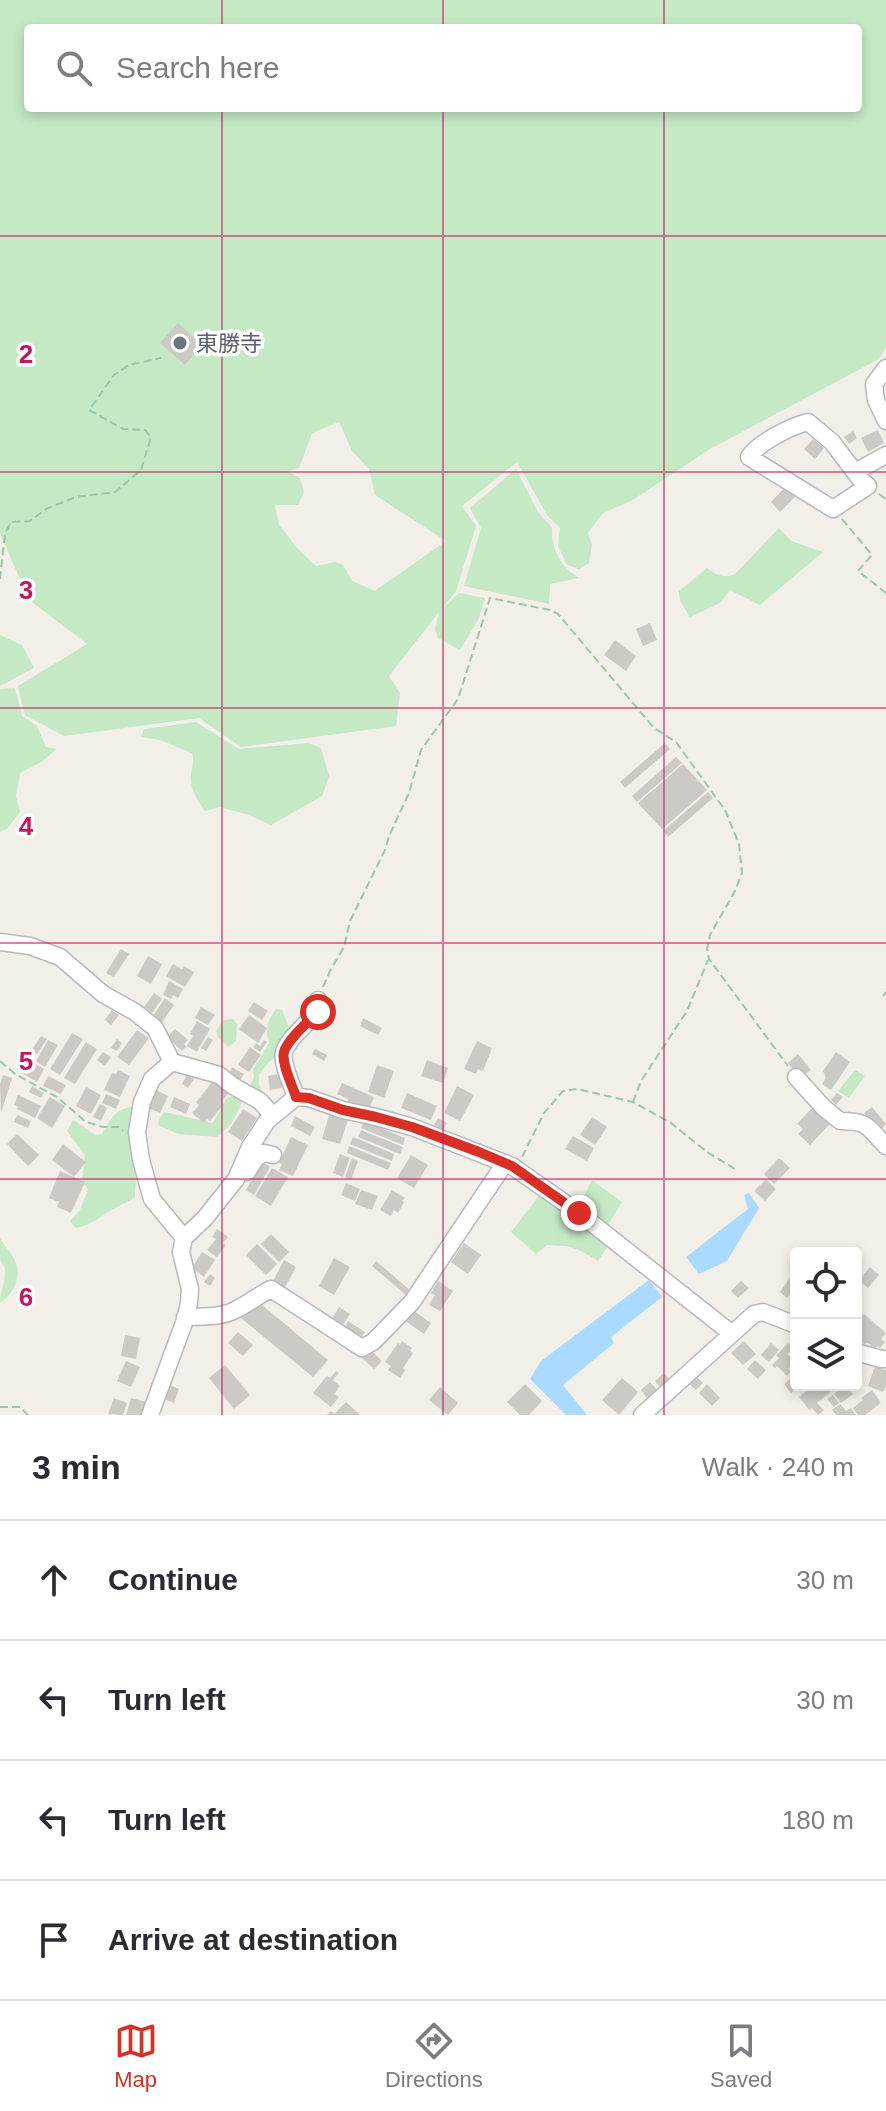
<!DOCTYPE html>
<meta charset="utf-8">
<style>
body{margin:0;font-family:Helvetica,"Noto Sans JP",sans-serif;background:#f7f7f7;color:#2b2b33}
.controls{position:absolute;right:24px;bottom:24px;display:grid;overflow:hidden;border-radius:8px;box-shadow:0 4px 12px #0003}
.controls button{width:72px;height:72px;display:grid;place-items:center;padding:0;border:0;border-bottom:2px solid #e1e1e2;background:#fff;color:#2b2b33;font:40px sans-serif}
.stop{position:absolute;width:24px;height:24px;margin:-18px;border:6px solid #d93025;border-radius:50%;background:#fff}
.stop.end{background:#d93025;border-color:#fff;box-shadow:0 2px 8px #0008}
.list{margin:0;padding:0;list-style:none}
h2{display:flex;justify-content:space-between;align-items:center;height:104px;margin:0;padding:0 32px;font-size:34px}
h2 small{font-size:26px;font-weight:400;color:#7c7c81}
.list li{display:grid;grid-template-columns:52px 1fr auto;gap:24px;align-items:center;box-sizing:border-box;height:120px;padding:0 32px;border-top:2px solid #e1e1e2}
.list b{display:block;font-size:30px;white-space:nowrap}
.list em{font-size:26px;font-style:normal;color:#7c7c81}
.icon{flex:none;width:44px;height:44px;fill:none;stroke:currentColor;stroke-width:2;stroke-linecap:round;stroke-linejoin:round}
.map{position:relative;flex:none;width:886px;height:1415px;overflow:hidden}
.search{position:absolute;background:#fff;box-shadow:0 4px 12px #0003;left:24px;right:24px;top:24px;height:88px;display:flex;align-items:center;gap:20px;box-sizing:border-box;padding:0 28px;border-radius:8px;color:#7c7c81;font-size:30px}
.sheet{height:584px;background:#fff}
nav{display:flex;justify-content:space-around;align-items:center;box-sizing:border-box;height:112px;border-top:2px solid #e1e1e2;background:#fff;font-size:22px;color:#7c7c81}
nav a{display:grid;justify-items:center;gap:4px}
nav .on{color:#d93025}
.map>svg:first-child{display:block}
</style>
<div class="map">
<svg width="886" height="1415" viewBox="0 0 886 1415">
<rect width="100%" height="100%" fill="#f1efe8"/>
<!-- green -->
<path fill="#c5e8c5" fill-rule="evenodd" d="M 0,0 L 886,0 L 886,348 L 879,359 L 710,449 L 631,501 L 603,513 L 588,533 L 592,545 L 589,563 L 579,569 L 567,565 L 558,546 L 560,528 L 547,515 L 517,462 L 462,506 L 476,526 L 456,591 L 443,608 L 459,593 L 485,598 L 479,618 L 460,650 L 438,638 L 435,629 L 439,612 L 389,676 L 400,693 L 396,726 L 241,747 L 199,718 L 64,736 L 25,715 L 18,686 L 87,644 L 29,600 L 0,533 ZM 28,28 L 858,28 L 858,108 L 28,108 ZM 339,422 L 352,451 L 369,469 L 375,495 L 446,541 L 375,591 L 352,581 L 343,565 L 335,562 L 316,566 L 298,549 L 279,525 L 275,505 L 298,505 L 304,492 L 300,478 L 287,471 L 299,468 L 312,433 Z
M 516,469 L 538,512 L 552,528 C 552,551 560,566 579,578 L 550,584 L 549,604 L 464,586 L 481,528 L 470,508 Z
M 779,528 L 791,541 L 823,552 L 760,605 L 730,590 L 720,603 L 690,617 L 680,601 L 679,591 L 707,568 C 717,575 723,579 735,574 Z
M 0,635 L 22,645 L 34,668 L 0,686 Z
M 15,688 L 22,716 L 37,726 L 46,747 L 56,749 L 43,761 L 20,773 L 16,796 L 20,812 L 7,829 L 0,832 L 0,689 Z
M 196,722 L 239,749 L 309,743 L 321,748 L 329,776 L 322,796 L 271,825 L 249,815 L 220,807 L 205,811 C 197,799 189,788 191,773 C 193,765 194,762 192,753 L 160,740 L 141,737 L 144,729 Z
M 276,1009 L 282,1010 L 291,1032 L 281,1054 L 269,1062 L 259,1074 L 259,1085 L 268,1103 L 249,1089 L 254,1077 L 253,1070 L 269,1043 C 265,1030 268,1019 276,1009 Z
M 233,1019 L 237,1024 L 236,1041 L 228,1047 L 218,1037 L 216,1031 L 223,1020 Z
M 855,1070 L 865,1076 L 849,1098 L 838,1091 Z
M 232,1096 L 243,1101 L 231,1124 L 217,1137 L 178,1134 L 158,1125 L 159,1119 L 164,1112 L 213,1123 L 226,1099 Z
M 138,1106 L 130,1150 L 136,1179 L 135,1197 C 129,1202 124,1203 117,1207 C 101,1215 95,1224 76,1228 L 70,1221 L 80,1210 L 88,1190 L 82,1181 L 85,1155 L 67,1131 L 73,1120 L 96,1135 L 102,1134 C 112,1116 116,1108 138,1106 Z
M 592,1180 L 622,1202 L 605,1230 L 578,1208 Z
M 541,1193 L 609,1244 L 598,1261 C 575,1247 574,1246 547,1245 L 536,1254 L 511,1232 Z
M 0,1238 C 4,1246 12,1253 15,1261 C 23,1277 13,1294 0,1303 C 0,1291 6,1283 5,1271 C 5,1266 1,1263 0,1258 C 0,1253 0,1244 0,1238 Z"/>
<!-- water -->
<path fill="#aadaff" d="M 749,1193 L 759,1208 L 727,1261 L 699,1274 L 686,1257 L 748,1209 L 744,1195 Z
M 649,1280 L 662,1297 L 611,1337 L 614,1343 L 563,1385 L 587,1415 L 566,1415 L 530,1379 L 541,1361 Z"/>
<!-- building -->
<path fill="#cccac5" d="M 178,323 L 202,345 L 185,365 L 160,343 Z
M 878,430 L 884,443 L 868,452 L 861,438 Z
M 853,431 L 857,438 L 849,444 L 844,437 Z
M 813,439 L 824,448 L 815,459 L 804,449 Z
M 786,486 L 796,496 L 780,512 L 771,502 Z
M 650,623 L 657,640 L 643,646 L 636,629 Z
M 615,640 L 636,656 L 626,671 L 604,655 Z
M 665,743 L 670,749 L 625,788 L 620,782 Z
M 676,757 L 682,763 L 637,802 L 632,796 Z
M 683,764 L 707,790 L 662,829 L 638,803 Z
M 708,792 L 713,798 L 668,837 L 663,831 Z
M 121,949 L 129,954 L 114,977 L 106,973 Z
M 148,956 L 162,964 L 151,984 L 137,976 Z
M 173,964 L 182,969 L 184,966 L 194,972 L 185,987 L 166,976 Z
M 169,981 L 183,989 L 178,998 L 173,995 L 171,999 L 163,995 Z
M 154,993 L 162,999 L 152,1013 L 144,1007 Z
M 165,998 L 174,1005 L 162,1022 L 153,1016 Z
M 254,1002 L 268,1011 L 262,1020 L 248,1011 Z
M 201,1007 L 215,1015 L 208,1025 L 195,1018 Z
M 112,1010 L 119,1015 L 111,1025 L 105,1020 Z
M 249,1015 L 267,1028 L 258,1043 L 239,1029 Z
M 363,1018 L 382,1028 L 378,1035 L 360,1026 Z
M 197,1021 L 210,1029 L 197,1052 L 187,1046 L 193,1036 L 190,1034 Z
M 175,1029 L 188,1040 L 184,1044 L 186,1047 L 182,1051 L 167,1037 Z
M 137,1030 L 149,1038 L 129,1065 L 117,1057 Z
M 72,1033 L 83,1039 L 60,1075 L 50,1069 Z
M 41,1036 L 47,1039 L 37,1054 L 32,1050 Z
M 208,1037 L 213,1040 L 206,1051 L 201,1048 Z
M 117,1039 L 122,1043 L 117,1051 L 111,1048 Z
M 48,1040 L 58,1045 L 45,1067 L 36,1061 Z
M 264,1040 L 267,1042 L 260,1052 L 253,1047 L 256,1043 L 260,1046 Z
M 477,1041 L 492,1048 L 483,1071 L 478,1069 L 476,1074 L 464,1069 Z
M 86,1042 L 97,1049 L 75,1084 L 64,1078 Z
M 250,1047 L 261,1055 L 249,1072 L 238,1065 Z
M 315,1049 L 327,1055 L 324,1061 L 312,1054 Z
M 103,1052 L 111,1057 L 105,1066 L 97,1060 Z
M 836,1052 L 850,1062 L 831,1090 L 822,1084 L 826,1078 L 823,1071 Z
M 798,1054 L 811,1070 L 800,1078 L 788,1063 Z
M 27,1059 L 44,1069 L 37,1082 L 20,1072 Z
M 427,1060 L 448,1068 L 443,1083 L 421,1076 Z
M 377,1065 L 394,1071 L 384,1098 L 368,1092 Z
M 232,1067 L 244,1074 L 239,1082 L 228,1075 Z
M 118,1070 L 130,1076 L 120,1097 L 104,1090 L 112,1073 L 116,1074 Z
M 283,1073 L 286,1087 L 270,1090 L 268,1076 Z
M 3,1075 L 12,1078 L 1,1113 L 0,1084 Z
M 187,1075 L 194,1079 L 188,1088 L 182,1084 Z
M 48,1076 L 66,1085 L 61,1094 L 43,1086 Z
M 214,1080 L 229,1093 L 221,1102 L 224,1104 L 210,1121 L 207,1119 L 204,1123 L 192,1113 L 199,1105 L 196,1102 Z
M 342,1083 L 374,1097 L 368,1111 L 348,1102 L 348,1099 L 337,1094 Z
M 32,1086 L 44,1093 L 41,1098 L 29,1092 Z
M 457,1086 L 474,1095 L 460,1121 L 444,1113 Z
M 86,1087 L 101,1095 L 91,1114 L 76,1106 Z
M 156,1090 L 168,1096 L 160,1113 L 148,1108 Z
M 407,1093 L 437,1106 L 431,1120 L 401,1108 Z
M 837,1093 L 843,1097 L 836,1105 L 831,1100 Z
M 106,1094 L 120,1100 L 116,1109 L 102,1103 Z
M 18,1095 L 41,1106 L 35,1118 L 17,1109 L 18,1107 L 14,1105 Z
M 50,1097 L 65,1106 L 52,1128 L 37,1118 Z
M 174,1097 L 190,1104 L 186,1114 L 170,1107 Z
M 100,1104 L 107,1108 L 101,1121 L 93,1117 Z
M 872,1107 L 886,1124 L 879,1132 L 864,1113 Z
M 812,1108 L 830,1124 L 810,1145 L 798,1134 L 803,1129 L 797,1124 Z
M 243,1109 L 257,1118 L 242,1141 L 228,1132 Z
M 330,1112 L 349,1117 L 340,1144 L 322,1139 Z
M 17,1115 L 31,1121 L 28,1128 L 14,1122 Z
M 295,1116 L 315,1127 L 310,1136 L 291,1126 Z
M 592,1117 L 607,1127 L 595,1145 L 580,1135 Z
M 438,1118 L 447,1123 L 443,1130 L 434,1125 Z
M 364,1121 L 405,1138 L 403,1145 L 361,1128 Z
M 361,1130 L 403,1147 L 400,1154 L 358,1137 Z
M 17,1134 L 39,1155 L 28,1166 L 7,1144 Z
M 573,1136 L 594,1148 L 587,1161 L 565,1149 Z
M 291,1137 L 308,1145 L 293,1176 L 279,1170 L 282,1164 L 279,1163 Z
M 353,1137 L 394,1154 L 392,1161 L 350,1144 Z
M 63,1144 L 86,1162 L 74,1177 L 52,1160 Z
M 349,1146 L 391,1163 L 388,1170 L 347,1153 Z
M 340,1154 L 350,1158 L 343,1177 L 333,1173 Z
M 411,1155 L 428,1165 L 414,1188 L 397,1178 Z
M 352,1158 L 358,1161 L 351,1180 L 345,1177 Z
M 779,1158 L 790,1168 L 774,1184 L 764,1174 Z
M 262,1162 L 270,1167 L 254,1195 L 246,1190 Z
M 272,1168 L 288,1177 L 271,1206 L 255,1196 Z
M 60,1171 L 85,1182 L 71,1213 L 57,1207 L 59,1202 L 49,1198 Z
M 766,1179 L 776,1189 L 765,1201 L 754,1191 Z
M 346,1183 L 360,1189 L 355,1201 L 341,1195 Z
M 361,1190 L 378,1196 L 372,1210 L 355,1204 Z
M 392,1190 L 405,1198 L 402,1201 L 404,1202 L 398,1213 L 394,1210 L 391,1216 L 380,1210 Z
M 217,1229 L 228,1237 L 223,1243 L 226,1245 L 217,1257 L 207,1250 L 216,1239 L 212,1237 Z
M 271,1234 L 289,1252 L 279,1262 L 261,1244 Z
M 464,1243 L 481,1255 L 468,1274 L 451,1262 Z
M 257,1244 L 277,1264 L 266,1275 L 246,1255 Z
M 202,1252 L 215,1260 L 204,1277 L 192,1268 Z
M 334,1258 L 350,1267 L 334,1295 L 319,1286 Z
M 284,1260 L 296,1267 L 285,1287 L 273,1281 Z
M 376,1261 L 412,1292 L 408,1297 L 372,1266 Z
M 870,1267 L 879,1275 L 868,1288 L 859,1280 Z
M 210,1274 L 215,1278 L 210,1286 L 204,1282 Z
M 789,1279 L 796,1286 L 787,1298 L 780,1292 Z
M 438,1281 L 453,1291 L 440,1311 L 429,1305 L 435,1295 L 431,1293 Z
M 741,1281 L 749,1288 L 738,1298 L 731,1291 Z
M 256,1300 L 328,1360 L 313,1377 L 241,1318 Z
M 339,1307 L 350,1314 L 340,1329 L 330,1322 Z
M 411,1309 L 431,1323 L 424,1334 L 404,1320 Z
M 864,1314 L 886,1333 L 881,1339 L 885,1342 L 880,1348 L 878,1346 L 876,1349 L 868,1343 L 864,1344 L 856,1337 L 856,1323 Z
M 348,1321 L 365,1332 L 359,1341 L 343,1330 Z
M 238,1332 L 253,1345 L 243,1356 L 228,1343 Z
M 125,1335 L 140,1338 L 136,1359 L 121,1356 Z
M 402,1341 L 412,1348 L 410,1351 L 413,1353 L 403,1368 L 405,1370 L 400,1378 L 388,1370 L 391,1366 L 385,1362 L 398,1343 L 400,1345 Z
M 744,1341 L 756,1354 L 743,1365 L 731,1353 Z
M 771,1343 L 779,1350 L 769,1362 L 761,1355 Z
M 788,1343 L 793,1348 L 787,1354 L 795,1361 L 788,1369 L 791,1371 L 787,1376 L 777,1366 L 775,1368 L 772,1365 L 779,1358 L 776,1355 Z
M 368,1347 L 382,1361 L 374,1369 L 360,1356 Z
M 755,1360 L 766,1370 L 758,1379 L 747,1369 Z
M 126,1361 L 140,1367 L 131,1387 L 117,1381 Z
M 225,1365 L 250,1395 L 234,1409 L 209,1378 Z
M 875,1366 L 886,1370 L 886,1385 L 883,1392 L 868,1386 Z
M 336,1371 L 339,1373 L 333,1380 L 340,1386 L 334,1394 L 339,1397 L 331,1407 L 313,1393 L 327,1376 L 330,1378 Z
M 664,1373 L 669,1379 L 660,1387 L 655,1381 Z
M 694,1374 L 703,1383 L 696,1390 L 687,1382 Z
M 796,1374 L 796,1385 L 801,1385 L 791,1393 L 784,1384 Z
M 622,1378 L 638,1392 L 619,1415 L 602,1400 Z
M 650,1382 L 657,1390 L 647,1398 L 641,1390 Z
M 168,1384 L 179,1389 L 174,1403 L 162,1398 Z
M 525,1384 L 542,1401 L 529,1415 L 520,1415 L 507,1402 Z
M 707,1384 L 720,1398 L 712,1406 L 699,1393 Z
M 814,1385 L 839,1385 L 817,1403 L 824,1410 L 818,1415 L 812,1408 L 809,1410 L 799,1397 Z
M 845,1385 L 853,1394 L 841,1403 L 834,1394 Z
M 440,1387 L 458,1403 L 448,1415 L 429,1400 Z
M 872,1390 L 881,1403 L 865,1415 L 858,1415 L 853,1408 L 863,1400 L 861,1398 Z
M 833,1395 L 839,1403 L 834,1407 L 827,1399 Z
M 114,1398 L 127,1403 L 123,1415 L 108,1414 Z
M 131,1398 L 147,1402 L 143,1415 L 126,1415 Z
M 346,1402 L 360,1415 L 327,1415 L 331,1411 L 334,1414 Z
M 840,1404 L 846,1411 L 851,1408 L 856,1415 L 836,1415 L 832,1410 Z"/>
<g fill="none" stroke-linecap="round" stroke-linejoin="round">
<defs>
<path id="minor" d="M 886,421 L 876,400 L 874,384 L 886,368
M 808,422 L 832,442 L 860,479 L 868,486 L 833,509 L 749,457 C 758,443 791,426 808,422 Z
M 855,472 L 886,455
M 0,942 L 30,946 L 60,957 L 103,994 L 135,1012 L 155,1028 L 172,1062 L 152,1079 L 142,1102 L 137,1132 L 141,1160 L 152,1199 L 184,1238
M 172,1062 L 219,1075 L 233,1086 L 260,1101 L 273,1116
M 796,1077 L 823,1107 L 840,1121 C 869,1121 867,1127 886,1146
M 296,1097 C 293,1087 281,1063 284,1052 C 287,1040 309,1021 318,1012 L 318,1000
M 247,1172 L 256,1158 L 264,1153 L 273,1155
M 185,1317 C 203,1316 222,1318 237,1309 C 250,1303 258,1295 271,1289 L 362,1348 L 373,1342 L 412,1302 L 505,1163
M 856,1352 L 881,1359 L 886,1359
M 150,1415 L 185,1320 L 189,1303 L 190,1289 L 181,1252 L 184,1238 L 205,1218 L 236,1179 L 250,1147 L 267,1121 L 296,1097 L 309,1098 L 343,1110 L 376,1117 L 412,1127 L 512,1166 L 579,1213 L 731,1333
M 642,1415 L 754,1314 L 763,1312 L 796,1325"/>
</defs>
<!-- minor casing -->
<use href="#minor" stroke="#b5b8bc" stroke-width="19"/>
<!-- path -->
<path stroke="#9cc7a9" stroke-width="2" stroke-dasharray="8 4" stroke-linecap="butt" d="M 879,494 L 886,499
M 842,519 L 872,555 L 858,571 L 886,593
M 0,579 L 5,534 L 11,522 L 30,521 L 46,509 L 76,497 L 115,492 L 141,470 L 151,437 L 145,430 L 123,429 L 89,410 L 114,375 L 129,365 L 161,358
M 323,987 L 330,971 L 344,947 L 350,921 L 385,850 L 389,836 L 409,793 L 421,750 L 458,699 L 490,598 L 550,610 L 558,614 L 654,728 L 676,742 L 725,810 L 739,844 L 742,873 L 735,891 L 710,935 L 707,949 L 709,959 L 788,1066
M 883,996 L 886,992
M 0,1061 L 15,1074 L 57,1097 L 86,1122 L 103,1127 L 118,1127 L 123,1131
M 633,1102 L 641,1081 L 687,1011 L 708,960
M 522,1157 L 544,1113 L 563,1091 L 577,1089 L 633,1102 L 671,1123 L 707,1152 L 735,1169
M 0,1407 L 20,1407 L 28,1415"/>
<!-- minor -->
<use href="#minor" stroke="#fff" stroke-width="16"/>
</g>
<g fill="none" stroke-linecap="round" stroke-linejoin="round">
<!-- route -->
<path stroke="#d93025" stroke-width="10" d="M 318,1012 C 309,1021 287,1040 284,1052 C 281,1063 293,1087 296,1097 L 309,1098 L 343,1110 L 376,1117 L 412,1127 L 479,1152 L 512,1166 L 579,1213"/>
</g>
<!-- grid -->
<path fill="none" stroke="#c2185b" stroke-width="2" stroke-opacity="0.55" d="M 222,0 L 222,28M 443,0 L 443,28M 664,0 L 664,28M 222,108 L 222,1415M 443,108 L 443,1415M 664,108 L 664,1415M 0,236 L 886,236M 0,472 L 886,472M 0,708 L 886,708M 0,943 L 886,943M 0,1179 L 886,1179"/>
<!-- markers -->
<circle fill="#6b7280" stroke="#fff" stroke-width="3" cx="180" cy="343" r="8"/>
<g text-anchor="middle" dominant-baseline="central" stroke-width="7" stroke-linejoin="round" paint-order="stroke">
<!-- worship labels -->
<g font-size="22" fill="#5b616d" stroke="#fff" text-anchor="start">
<text x="196" y="343">東勝寺</text>
</g>
</g>
<g font-size="26" text-anchor="middle" font-weight="bold" fill="#c2185b" stroke="#fff" stroke-width="7" stroke-linejoin="round" paint-order="stroke">
<text x="26" y="363">2</text>
<text x="26" y="599">3</text>
<text x="26" y="835">4</text>
<text x="26" y="1070">5</text>
<text x="26" y="1306">6</text>
</g>
</svg>
<div class="controls">
<button><svg class="icon" aria-label="locate" viewBox="0 0 24 24"><circle cx="12" cy="12" r="6"/><path d="M12 2v4M12 18v4M2 12h4M18 12h4"/></svg></button>
<button><svg class="icon" aria-label="layers" viewBox="0 0 24 24"><path d="M12 4l9 5-9 5-9-5zM3 14l9 5 9-5"/></svg></button>
</div>
<div class="stop" style="left:318px;top:1012px"></div>
<div class="stop end" style="left:579px;top:1213px"></div>
<div class="search"><svg class="icon" aria-label="search" viewBox="0 0 24 24"><circle cx="10" cy="10" r="6"/><path d="M15 15l6 6"/></svg>Search here</div>
</div>
<section class="sheet">
<h2>3 min<small>Walk · 240 m</small></h2>
<ul class="list">
<li><svg class="icon" aria-label="ahead" viewBox="0 0 24 24"><path d="M12 20V5M6 11l6-6 6 6"/></svg><div><b>Continue</b></div><em>30 m</em></li>
<li><svg class="icon" aria-label="left" viewBox="0 0 24 24"><path d="M17 20v-9H6M10 6l-5 5 5 5"/></svg><div><b>Turn left</b></div><em>30 m</em></li>
<li><svg class="icon" aria-label="left" viewBox="0 0 24 24"><path d="M17 20v-9H6M10 6l-5 5 5 5"/></svg><div><b>Turn left</b></div><em>180 m</em></li>
<li><svg class="icon" aria-label="arrive" viewBox="0 0 24 24"><path d="M6 21V4h12l-3 4 3 4H6"/></svg><div><b>Arrive at destination</b></div></li>
</ul>
</section>
<nav>
<a class="on"><svg class="icon" aria-label="map" viewBox="0 0 24 24"><path d="M3 6l6-2 6 2 6-2v14l-6 2-6-2-6 2zM9 4v14M15 6v14"/></svg>Map</a>
<a><svg class="icon" aria-label="directions" viewBox="0 0 24 24"><path d="M12 3l9 9-9 9-9-9zM9 14v-3h6M13 9l2 2-2 2"/></svg>Directions</a>
<a><svg class="icon" aria-label="saved" viewBox="0 0 24 24"><path d="M7 4h10v16l-5-4-5 4z"/></svg>Saved</a>
</nav>
